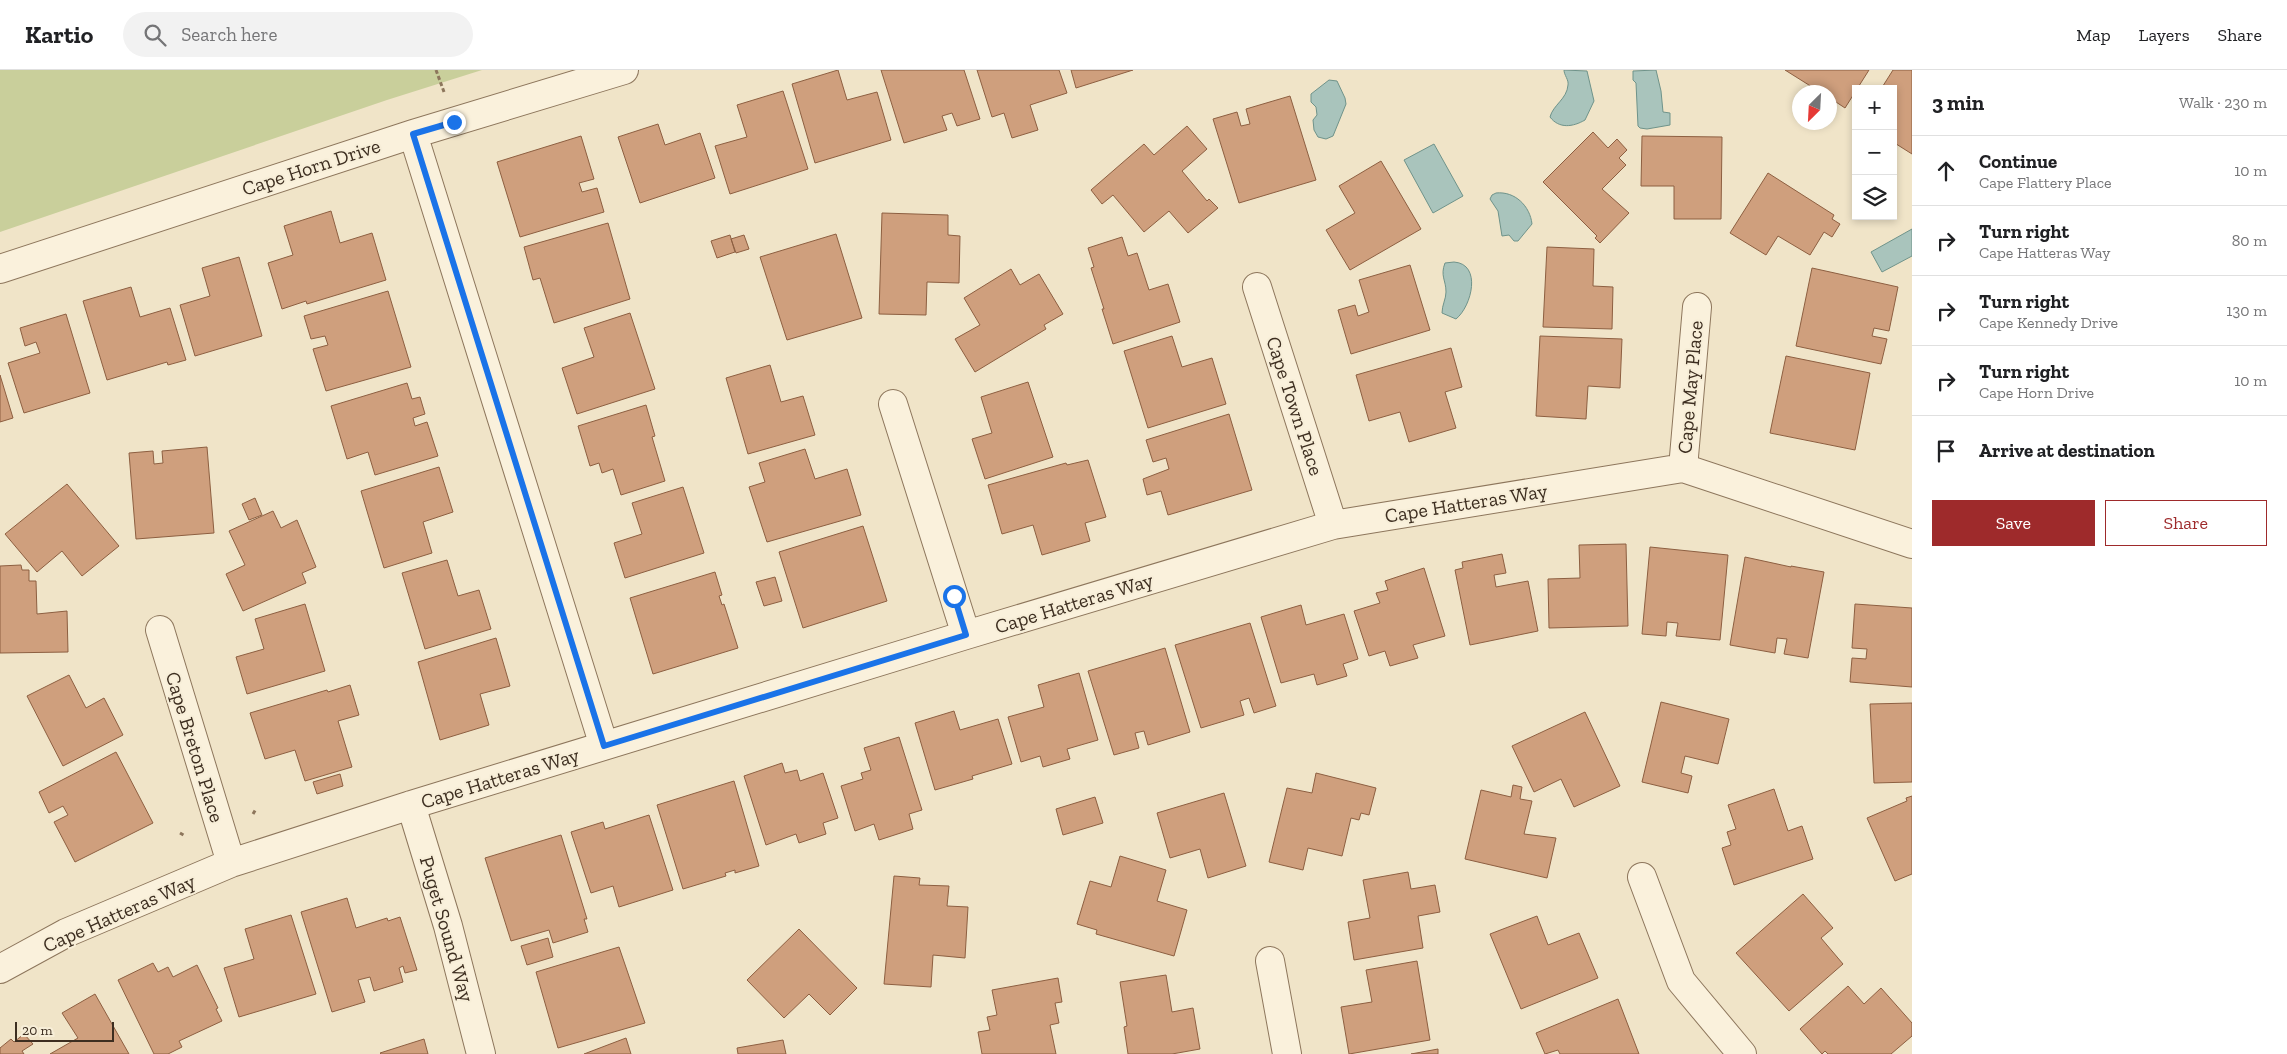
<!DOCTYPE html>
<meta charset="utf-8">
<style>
body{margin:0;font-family:"Zilla Slab",serif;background:#f2f2f2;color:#202124}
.controls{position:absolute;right:15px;top:15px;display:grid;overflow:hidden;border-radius:0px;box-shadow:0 2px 8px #0003}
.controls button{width:45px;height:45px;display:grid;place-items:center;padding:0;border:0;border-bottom:1px solid #e0e0e0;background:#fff;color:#202124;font:25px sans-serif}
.compass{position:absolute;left:1792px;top:15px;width:45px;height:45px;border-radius:50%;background:#fff;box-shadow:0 2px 8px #0003;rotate:204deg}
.scale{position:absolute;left:15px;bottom:12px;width:99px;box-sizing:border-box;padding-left:5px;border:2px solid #3d2e20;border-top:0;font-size:14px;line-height:18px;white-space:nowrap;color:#3d2e20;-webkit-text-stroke:4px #f7eed8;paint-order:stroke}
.stop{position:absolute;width:15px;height:15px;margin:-11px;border:4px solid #1a73e8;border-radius:50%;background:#fff}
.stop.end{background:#1a73e8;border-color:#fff;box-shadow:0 1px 5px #0008}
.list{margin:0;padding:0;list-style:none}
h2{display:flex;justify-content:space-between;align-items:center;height:65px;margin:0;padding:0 20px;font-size:21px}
h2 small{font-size:16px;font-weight:400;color:#757577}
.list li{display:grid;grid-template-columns:32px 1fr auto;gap:15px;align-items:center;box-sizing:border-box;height:70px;padding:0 20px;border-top:1px solid #e0e0e0}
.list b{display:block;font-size:19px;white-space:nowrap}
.list p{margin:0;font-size:16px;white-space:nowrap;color:#757577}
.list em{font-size:16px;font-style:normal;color:#757577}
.actions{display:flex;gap:10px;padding:15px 20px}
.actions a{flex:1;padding:11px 0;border:1px solid #9e2a2b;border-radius:0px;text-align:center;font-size:18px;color:#9e2a2b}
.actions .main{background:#9e2a2b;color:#fff}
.icon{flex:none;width:28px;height:28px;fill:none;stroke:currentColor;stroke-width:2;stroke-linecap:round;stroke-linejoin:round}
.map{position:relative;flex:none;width:1912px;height:984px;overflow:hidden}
header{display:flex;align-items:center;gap:30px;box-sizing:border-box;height:70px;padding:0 25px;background:#fff;border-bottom:1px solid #e0e0e0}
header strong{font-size:24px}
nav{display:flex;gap:28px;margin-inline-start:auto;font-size:18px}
.search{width:350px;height:45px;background:#f2f2f2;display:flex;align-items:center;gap:12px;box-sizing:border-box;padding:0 18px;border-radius:28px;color:#757577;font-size:19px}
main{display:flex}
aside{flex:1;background:#fff}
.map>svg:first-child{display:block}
</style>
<header>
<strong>Kartio</strong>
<div class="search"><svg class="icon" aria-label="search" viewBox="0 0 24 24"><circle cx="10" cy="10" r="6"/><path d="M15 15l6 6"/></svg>Search here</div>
<nav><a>Map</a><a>Layers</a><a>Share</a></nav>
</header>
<main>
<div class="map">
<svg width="1912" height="984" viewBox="0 0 1912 984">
<rect width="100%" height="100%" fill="#f0e4c8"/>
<!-- green -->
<path fill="#c9cf9b" d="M 0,0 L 482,0 L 387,30 L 0,162 Z"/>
<!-- water -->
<path fill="#a9c4bc" stroke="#6f938a" d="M 1564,0 L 1587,1 L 1594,31 L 1585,50 C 1573,57 1559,59 1550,47 C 1553,35 1567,29 1568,15 C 1569,10 1564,5 1564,0 Z
M 1656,0 L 1661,21 L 1663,42 L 1670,43 L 1670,55 L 1647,59 L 1640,58 L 1638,56 L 1636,13 L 1633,10 L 1633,1 Z
M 1329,10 L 1337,11 L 1345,28 L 1346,34 L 1333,66 L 1326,69 L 1318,67 L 1314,60 L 1313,50 L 1317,45 L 1316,37 L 1311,32 L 1311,24 Z
M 1434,74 L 1463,126 L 1433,143 L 1404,90 Z
M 1496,123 C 1515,121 1530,136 1532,154 L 1518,171 L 1514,171 L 1509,165 L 1502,166 L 1498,141 L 1490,129 L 1492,125 Z
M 1912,159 L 1912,186 L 1882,202 L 1871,182 Z
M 1454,192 C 1482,194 1472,236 1456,249 L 1442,243 C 1442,235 1446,229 1446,222 C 1446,210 1440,206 1445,193 Z"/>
<!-- building -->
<path fill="#cf9f7d" stroke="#8d5f41" d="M 838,0 L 847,30 L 877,22 L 891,70 L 815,93 L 792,14 Z
M 881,0 L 964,0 L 980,49 L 957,56 L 952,43 L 942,46 L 947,60 L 904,73 Z
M 977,0 L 1059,0 L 1067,23 L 1030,35 L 1038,60 L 1012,68 L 1004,43 L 992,47 Z
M 1071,0 L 1133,0 L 1076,18 Z
M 1785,0 L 1869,0 L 1845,38 L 1830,28 L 1830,22 L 1820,22 Z
M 1893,0 L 1912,0 L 1912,84 L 1893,72 L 1893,19 L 1881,19 Z
M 783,21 L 808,99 L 730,124 L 715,76 L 747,67 L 737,35 Z
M 1290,26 L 1316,110 L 1239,133 L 1213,49 L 1237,42 L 1241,56 L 1250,54 L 1246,39 Z
M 658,54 L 665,75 L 700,63 L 715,108 L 640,133 L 618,67 Z
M 1187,56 L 1207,79 L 1182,101 L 1207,131 L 1209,129 L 1218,138 L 1188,163 L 1169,141 L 1144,162 L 1113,125 L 1102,134 L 1091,120 L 1144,74 L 1154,85 Z
M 1593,62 L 1608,78 L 1617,69 L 1627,80 L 1619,88 L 1626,95 L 1602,119 L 1629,143 L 1600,173 L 1595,168 L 1597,166 L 1543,112 Z
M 581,66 L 594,109 L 579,113 L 582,122 L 597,118 L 604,142 L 520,167 L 497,92 Z
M 1642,66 L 1722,67 L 1721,149 L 1674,149 L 1674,116 L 1641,116 Z
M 1381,91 L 1421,159 L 1350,200 L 1326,160 L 1355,143 L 1339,116 Z
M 1768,103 L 1834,145 L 1832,149 L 1840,154 L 1832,167 L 1824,162 L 1810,185 L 1778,166 L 1766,185 L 1730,163 Z
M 331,141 L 340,173 L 372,163 L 386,210 L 307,234 L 306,231 L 282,239 L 268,193 L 293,185 L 284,156 Z
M 882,143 L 948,145 L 948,165 L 960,166 L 959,213 L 927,212 L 926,245 L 879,244 Z
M 608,153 L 630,229 L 554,253 L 540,208 L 533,210 L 524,177 Z
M 836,164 L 862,248 L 787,270 L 760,187 Z
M 730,165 L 735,182 L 717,188 L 711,171 Z
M 744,165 L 749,179 L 736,183 L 731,169 Z
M 1122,167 L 1128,186 L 1137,183 L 1149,220 L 1168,214 L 1180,252 L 1113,274 L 1102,239 L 1104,239 L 1091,198 L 1094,197 L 1088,178 Z
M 1547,177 L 1594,179 L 1593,216 L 1613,217 L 1612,259 L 1543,257 Z
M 239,187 L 262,266 L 195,286 L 180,235 L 210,226 L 202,198 Z
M 1410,195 L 1430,260 L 1351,284 L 1338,240 L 1355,235 L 1358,246 L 1369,242 L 1359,210 Z
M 1812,198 L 1898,217 L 1889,261 L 1874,258 L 1872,266 L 1887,269 L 1881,294 L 1796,276 Z
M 1011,199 L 1020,215 L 1039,204 L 1063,244 L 1044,255 L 1046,259 L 975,302 L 955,269 L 980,255 L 964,228 Z
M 131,217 L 140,247 L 170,238 L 186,290 L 168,295 L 167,292 L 107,310 L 83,231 Z
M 388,221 L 411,297 L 326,321 L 313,279 L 328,275 L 325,266 L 311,269 L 304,246 Z
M 630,243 L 655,319 L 577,344 L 562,298 L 594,287 L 584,258 Z
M 66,244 L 90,323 L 24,343 L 8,293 L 40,283 L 36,272 L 25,276 L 20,258 Z
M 1172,266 L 1182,297 L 1212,288 L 1226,334 L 1148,358 L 1124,281 Z
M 1540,266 L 1622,269 L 1620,318 L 1588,316 L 1586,349 L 1536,346 Z
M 1451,278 L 1462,317 L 1445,322 L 1456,358 L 1409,372 L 1400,342 L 1369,351 L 1356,305 Z
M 1786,286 L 1870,303 L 1855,380 L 1770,363 Z
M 770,295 L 781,332 L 803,326 L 815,365 L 748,384 L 726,308 Z
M 0,305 L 13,348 L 0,352 Z
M 1028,312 L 1053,387 L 985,409 L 972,369 L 992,363 L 981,327 Z
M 407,313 L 412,329 L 420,327 L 425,344 L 413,348 L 415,356 L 427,352 L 438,386 L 375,405 L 368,382 L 347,389 L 331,336 Z
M 646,335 L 655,366 L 652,367 L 665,411 L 621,425 L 613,399 L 602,403 L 599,393 L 590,396 L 578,356 Z
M 1229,344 L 1252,420 L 1168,445 L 1161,421 L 1147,425 L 1143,409 L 1169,399 L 1166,388 L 1153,392 L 1146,370 Z
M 207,377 L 214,463 L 136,469 L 129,383 L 153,381 L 154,394 L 163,393 L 162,381 Z
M 805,379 L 815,409 L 847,399 L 861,445 L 767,472 L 749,417 L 765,412 L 759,393 Z
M 1088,390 L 1106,447 L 1085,453 L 1090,471 L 1042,485 L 1033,455 L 1002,464 L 988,415 L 1066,393 L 1067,395 Z
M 439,397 L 453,442 L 423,452 L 432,483 L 384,498 L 361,421 Z
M 67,414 L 119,476 L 82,506 L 62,481 L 37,502 L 5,464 Z
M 683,417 L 704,483 L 625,508 L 614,473 L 642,464 L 632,433 Z
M 255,428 L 262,445 L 249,450 L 242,434 Z
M 273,441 L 281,458 L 297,450 L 316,497 L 302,503 L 306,513 L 243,541 L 226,504 L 245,495 L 229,461 Z
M 863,456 L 887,531 L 803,558 L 779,482 Z
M 1626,474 L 1628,556 L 1549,558 L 1548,509 L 1580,508 L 1579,475 Z
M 1650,477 L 1728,485 L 1720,570 L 1676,566 L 1678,553 L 1667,552 L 1666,566 L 1642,564 Z
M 1502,484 L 1506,503 L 1494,505 L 1496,517 L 1528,511 L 1538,561 L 1470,575 L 1455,500 L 1463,498 L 1462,492 Z
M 1745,487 L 1791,497 L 1791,496 L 1824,502 L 1808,588 L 1784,584 L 1787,569 L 1777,568 L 1775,583 L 1730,575 Z
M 447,490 L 458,526 L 479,520 L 491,559 L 425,579 L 402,503 Z
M 21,495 L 22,500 L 29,500 L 29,511 L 36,511 L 37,544 L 67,541 L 68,582 L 0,583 L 0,496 Z
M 1424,498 L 1445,566 L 1413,575 L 1418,588 L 1390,596 L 1385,581 L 1369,586 L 1354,541 L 1380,533 L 1376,523 L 1388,520 L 1385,511 Z
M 715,502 L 722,525 L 719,526 L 722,535 L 724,534 L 738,578 L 653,604 L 630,528 Z
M 775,507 L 782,531 L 764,536 L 756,512 Z
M 305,534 L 325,601 L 247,624 L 236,587 L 264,579 L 255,549 Z
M 1855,534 L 1912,538 L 1912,617 L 1850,612 L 1852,588 L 1866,589 L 1867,579 L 1852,578 Z
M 1301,535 L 1306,555 L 1344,544 L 1358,589 L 1343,594 L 1347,606 L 1317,615 L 1314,604 L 1281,613 L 1261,547 Z
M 1250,553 L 1276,636 L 1254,643 L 1249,628 L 1240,631 L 1244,645 L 1201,658 L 1175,575 Z
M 496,568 L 510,616 L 480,624 L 489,655 L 440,670 L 418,592 Z
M 1165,578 L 1190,662 L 1148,675 L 1144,661 L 1135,663 L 1139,678 L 1114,685 L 1088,601 Z
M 1079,603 L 1098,670 L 1067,679 L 1070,689 L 1043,697 L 1040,686 L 1021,692 L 1008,647 L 1044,637 L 1038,615 Z
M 69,605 L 86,638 L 104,628 L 123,665 L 63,696 L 27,626 Z
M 350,615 L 359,645 L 338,651 L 352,697 L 305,711 L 295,680 L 265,689 L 250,643 L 327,620 L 328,622 Z
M 1661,632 L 1729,649 L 1718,694 L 1685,686 L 1681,703 L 1692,706 L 1688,723 L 1642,712 Z
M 1912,633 L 1912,712 L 1874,713 L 1870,634 Z
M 954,641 L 960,660 L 998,649 L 1012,694 L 972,706 L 973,709 L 935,720 L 915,653 Z
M 1585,642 L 1620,716 L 1574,737 L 1561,709 L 1534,722 L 1512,676 Z
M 899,667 L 922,740 L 909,744 L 913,759 L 879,770 L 874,754 L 855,761 L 841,716 L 863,709 L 861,703 L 871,700 L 864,678 Z
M 116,682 L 153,753 L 75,792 L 54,752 L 68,745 L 63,736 L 49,743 L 39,722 Z
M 782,693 L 785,703 L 797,700 L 800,711 L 823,703 L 838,748 L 823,753 L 826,764 L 799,773 L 796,764 L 766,775 L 744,706 Z
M 1316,703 L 1376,718 L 1369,745 L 1361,743 L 1359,750 L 1351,748 L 1342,786 L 1308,778 L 1303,800 L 1269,792 L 1287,718 L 1312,723 Z
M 340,704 L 343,716 L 317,724 L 313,712 Z
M 734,711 L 759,796 L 735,803 L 735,800 L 725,803 L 726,806 L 683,819 L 657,735 Z
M 1513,715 L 1522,717 L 1520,729 L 1532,731 L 1524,764 L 1556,768 L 1547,808 L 1465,789 L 1481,720 L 1511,727 Z
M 1774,719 L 1788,761 L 1802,756 L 1813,789 L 1734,815 L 1722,778 L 1731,775 L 1727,762 L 1736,759 L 1728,735 Z
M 1224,723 L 1246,796 L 1208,808 L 1200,779 L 1170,788 L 1157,743 Z
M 1912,726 L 1912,804 L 1895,811 L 1867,748 L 1907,731 L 1906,728 Z
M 1095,727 L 1103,753 L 1063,765 L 1056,739 Z
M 649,745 L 673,820 L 619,837 L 613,816 L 591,823 L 571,762 L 603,752 L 605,759 Z
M 561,765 L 587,849 L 584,849 L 588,862 L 553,873 L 549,860 L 511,871 L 485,788 Z
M 1120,786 L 1166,800 L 1157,831 L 1187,840 L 1174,886 L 1096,864 L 1097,860 L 1077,854 L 1090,811 L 1111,817 Z
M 1408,802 L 1411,819 L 1435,815 L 1440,842 L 1418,846 L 1423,878 L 1354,890 L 1348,852 L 1370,848 L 1363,810 Z
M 894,806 L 920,808 L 919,815 L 949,816 L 947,836 L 968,837 L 965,888 L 933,885 L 931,917 L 884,914 Z
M 1803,824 L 1833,858 L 1821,868 L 1843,894 L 1789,941 L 1736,883 Z
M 347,828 L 356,858 L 387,848 L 388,851 L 400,847 L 417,900 L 405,903 L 403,896 L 399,898 L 403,912 L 374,921 L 370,907 L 358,910 L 365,932 L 332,942 L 301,842 Z
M 291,845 L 316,924 L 239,947 L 224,898 L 254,889 L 245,859 Z
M 1537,846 L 1548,875 L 1579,863 L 1598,908 L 1521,939 L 1490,864 Z
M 799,859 L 857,918 L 830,945 L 809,924 L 784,948 L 747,910 Z
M 548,868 L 553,887 L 527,895 L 521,876 Z
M 619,877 L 645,953 L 558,978 L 536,902 Z
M 1417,891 L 1430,970 L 1349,984 L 1341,937 L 1372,932 L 1366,900 Z
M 153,893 L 158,902 L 168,897 L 173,907 L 197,895 L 218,938 L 216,939 L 222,951 L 179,971 L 182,977 L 168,984 L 154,984 L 118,910 Z
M 1166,905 L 1172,942 L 1193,938 L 1200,979 L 1172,984 L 1128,984 L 1124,957 L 1127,956 L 1120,912 Z
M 1058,908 L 1062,932 L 1055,933 L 1059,953 L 1050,955 L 1056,984 L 982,984 L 978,962 L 990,960 L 987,947 L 997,945 L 992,920 Z
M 1848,916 L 1864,934 L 1881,918 L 1912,953 L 1912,966 L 1891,984 L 1828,984 L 1825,981 L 1822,984 L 1800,959 Z
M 95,924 L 129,984 L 50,984 L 78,968 L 62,943 Z
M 1618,929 L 1639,984 L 1560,984 L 1558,980 L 1545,984 L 1536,963 Z
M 24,964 L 33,974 L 22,981 L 24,984 L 0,984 L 0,978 L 11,969 L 14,972 Z
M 626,968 L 631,984 L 584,984 Z
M 424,969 L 428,984 L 381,984 L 380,983 Z
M 783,970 L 786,984 L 738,984 L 737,978 Z
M 1438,979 L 1438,984 L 1411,984 Z"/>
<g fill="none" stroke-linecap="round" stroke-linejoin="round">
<defs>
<path id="minor" d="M 413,64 L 604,676
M 0,199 L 413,64 L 624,0
M 1257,217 L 1333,455
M 893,334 L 966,565
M 1683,398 L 1697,237
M 160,560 L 231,793
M 411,735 L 448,856 L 481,984
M 1642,807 L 1681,911 L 1742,984
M 1270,891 L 1287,984
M 0,899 L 66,863 L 231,793 L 411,735 L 966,565 L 1333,455 L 1683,398 L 1912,474"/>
</defs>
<!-- minor casing -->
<use href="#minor" stroke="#8d765c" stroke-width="30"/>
<!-- path -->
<path stroke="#8d765c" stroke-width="3" stroke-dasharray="4 2.5" stroke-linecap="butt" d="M 436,0 L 444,22
M 253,744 L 256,739
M 180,763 L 185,766"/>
<!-- minor -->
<use href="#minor" stroke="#faf1dc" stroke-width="28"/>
</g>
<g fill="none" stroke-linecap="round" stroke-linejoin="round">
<!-- route -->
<path stroke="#1a73e8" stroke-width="6" d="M 454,52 L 413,64 L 604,676 L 966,565 L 954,526"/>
</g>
<g text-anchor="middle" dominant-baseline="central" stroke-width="4" stroke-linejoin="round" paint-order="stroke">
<!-- street labels -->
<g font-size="20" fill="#3d2e20" stroke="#f7eed8">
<text transform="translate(311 97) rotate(-18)">Cape Horn Drive</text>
<text transform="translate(1690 317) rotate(-85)">Cape May Place</text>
<text transform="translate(1295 336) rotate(72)">Cape Town Place</text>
<text transform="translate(1466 433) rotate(-9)">Cape Hatteras Way</text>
<text transform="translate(1074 533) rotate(-17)">Cape Hatteras Way</text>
<text transform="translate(195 677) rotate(73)">Cape Breton Place</text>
<text transform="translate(500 708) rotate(-17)">Cape Hatteras Way</text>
<text transform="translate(119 843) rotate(-24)">Cape Hatteras Way</text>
<text transform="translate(447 859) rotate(74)">Puget Sound Way</text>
</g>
</g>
</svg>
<div class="controls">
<button>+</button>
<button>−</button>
<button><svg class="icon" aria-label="layers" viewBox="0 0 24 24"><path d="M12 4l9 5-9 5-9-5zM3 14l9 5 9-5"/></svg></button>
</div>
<svg class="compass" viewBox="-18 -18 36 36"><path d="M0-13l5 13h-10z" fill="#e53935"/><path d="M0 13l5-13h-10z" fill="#757577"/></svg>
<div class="scale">20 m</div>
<div class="stop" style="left:954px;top:526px"></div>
<div class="stop end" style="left:454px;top:52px"></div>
</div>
<aside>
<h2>3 min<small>Walk · 230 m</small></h2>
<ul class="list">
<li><svg class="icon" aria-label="ahead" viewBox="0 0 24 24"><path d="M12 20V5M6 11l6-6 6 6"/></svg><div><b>Continue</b><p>Cape Flattery Place</p></div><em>10 m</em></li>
<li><svg class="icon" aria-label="right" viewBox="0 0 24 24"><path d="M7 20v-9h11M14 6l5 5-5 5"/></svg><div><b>Turn right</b><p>Cape Hatteras Way</p></div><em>80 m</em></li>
<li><svg class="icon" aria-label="right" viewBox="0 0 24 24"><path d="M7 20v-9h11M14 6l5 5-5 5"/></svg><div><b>Turn right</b><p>Cape Kennedy Drive</p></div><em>130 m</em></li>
<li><svg class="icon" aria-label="right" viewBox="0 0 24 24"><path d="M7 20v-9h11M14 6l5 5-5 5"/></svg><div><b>Turn right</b><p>Cape Horn Drive</p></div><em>10 m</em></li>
<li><svg class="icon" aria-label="arrive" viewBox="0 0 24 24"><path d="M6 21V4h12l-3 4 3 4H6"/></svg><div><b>Arrive at destination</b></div></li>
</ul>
<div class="actions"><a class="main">Save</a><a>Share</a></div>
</aside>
</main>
